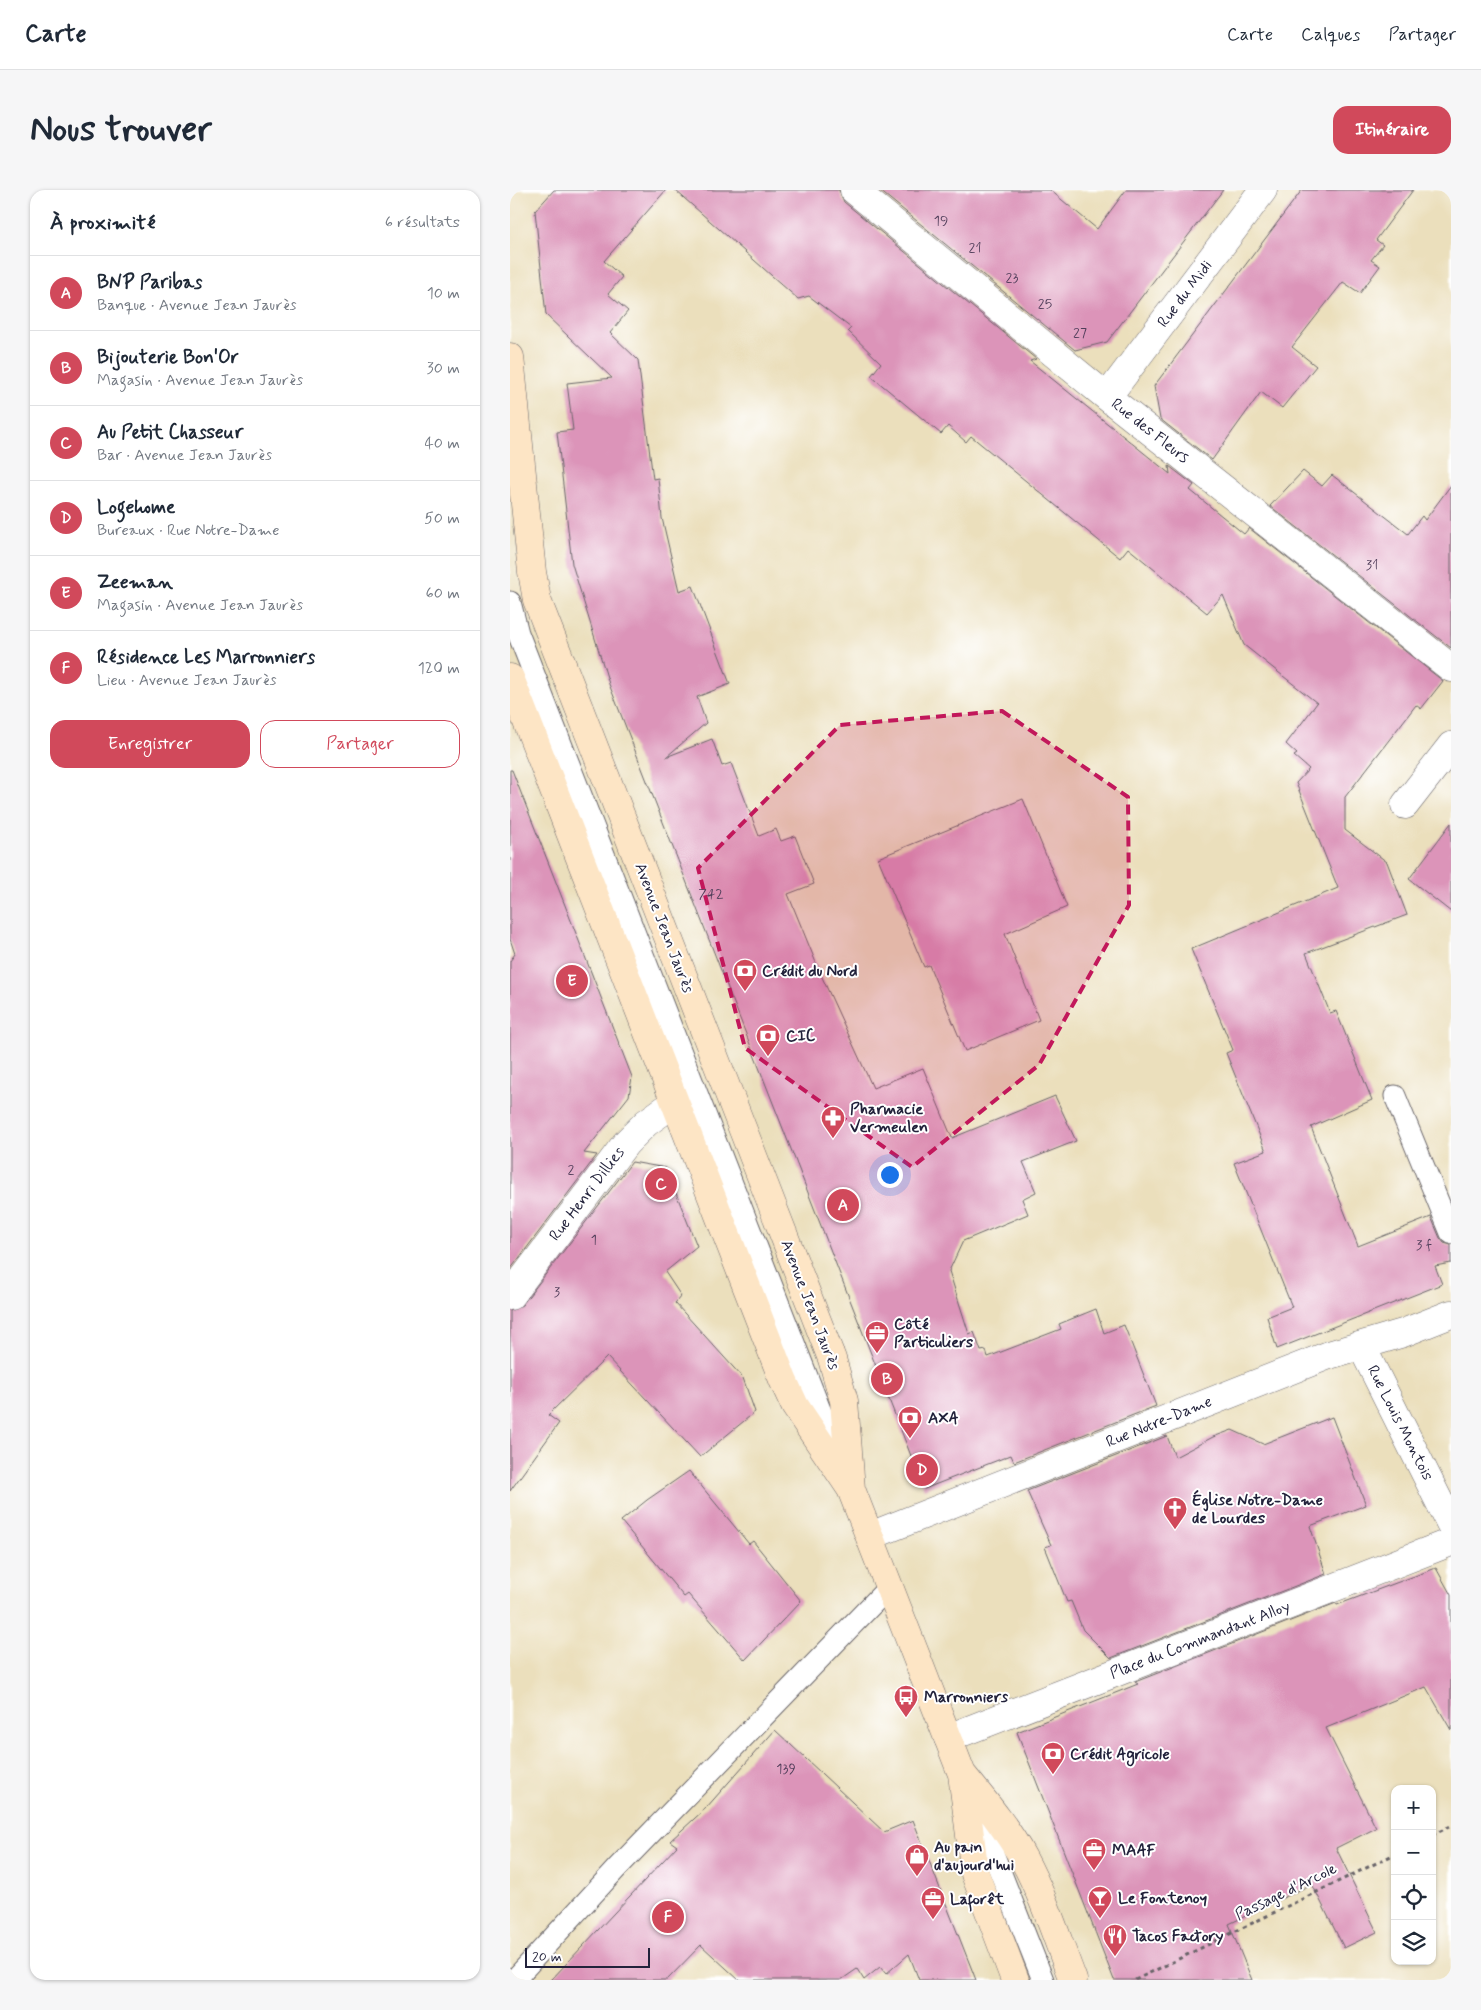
<!DOCTYPE html>
<html lang="fr">
<meta charset="utf-8">
<style>
body{margin:0;font-family:Mynerve,sans-serif;background:#f6f6f7;color:#1f2937}
.controls{position:absolute;right:15px;bottom:15px;display:grid;overflow:hidden;border-radius:10px;box-shadow:0 1px 4px #0004}
.controls button{width:45px;height:45px;display:grid;place-items:center;padding:0;border:0;border-bottom:1px solid #e0e1e3;background:#fff;color:#1f2937;font:25px sans-serif}
.scale{position:absolute;left:15px;bottom:12px;width:125px;box-sizing:border-box;padding-left:5px;border:2px solid #22223b;border-top:0;font-size:14px;line-height:18px;white-space:nowrap;color:#22223b;-webkit-text-stroke:4px #fff;paint-order:stroke}
.you{position:absolute;left:379px;top:984px;width:18px;height:18px;margin:-12px;border:4px solid #fff;border-radius:50%;background:#1a73e8;box-shadow:0 0 0 8px #1a73e833}
.badge{display:grid;place-items:center;width:32px;height:32px;border-radius:50%;background:#d1495b;color:#fff;font-size:16px;font-weight:700}
.pin{position:absolute;translate:-50% -50%;border:2px solid #fff;box-shadow:0 1px 5px #0006}
.list{margin:0;padding:0;list-style:none}
h2{display:flex;justify-content:space-between;align-items:center;height:65px;margin:0;padding:0 20px;font-size:21px}
h2 small{font-size:16px;font-weight:400;color:#747a83}
.list li{display:grid;grid-template-columns:32px 1fr auto;gap:15px;align-items:center;box-sizing:border-box;height:75px;padding:0 20px;border-top:1px solid #e0e1e3}
.list b{display:block;font-size:19px;white-space:nowrap}
.list p{margin:0;font-size:16px;white-space:nowrap;color:#747a83}
.list em{font-size:16px;font-style:normal;color:#747a83}
.actions{display:flex;gap:10px;padding:15px 20px}
.actions a{flex:1;padding:11px 0;border:1px solid #d1495b;border-radius:15px;text-align:center;font-size:18px;color:#d1495b}
.actions .main{background:#d1495b;color:#fff}
.icon{flex:none;width:28px;height:28px;fill:none;stroke:currentColor;stroke-width:2;stroke-linecap:round;stroke-linejoin:round}
.map{position:relative;flex:none;width:941px;height:1790px;overflow:hidden;border-radius:15px}
header{display:flex;align-items:center;gap:30px;box-sizing:border-box;height:70px;padding:0 25px;background:#fff;border-bottom:1px solid #e0e1e3}
header strong{font-size:24px}
nav{display:flex;gap:28px;margin-inline-start:auto;font-size:18px}
.intro{display:flex;align-items:center;justify-content:space-between;box-sizing:border-box;height:120px;padding:0 30px}
h1{margin:0;font-size:35px}
.button{padding:12px 22px;border-radius:15px;background:#d1495b;color:#fff;font-size:18px;font-weight:700}
main{display:flex;gap:30px;padding:0 30px}
aside{flex:1;background:#fff;border-radius:15px;box-shadow:0 1px 4px #0004}
.map>svg:first-child{display:block}
</style>
<header>
<strong>Carte</strong>
<nav><a>Carte</a><a>Calques</a><a>Partager</a></nav>
</header>
<div class="intro"><h1>Nous trouver</h1><a class="button">Itinéraire</a></div>
<main>
<aside>
<h2>À proximité<small>6 résultats</small></h2>
<ul class="list">
<li><span class="badge">A</span><div><b>BNP Paribas</b><p>Banque · Avenue Jean Jaurès</p></div><em>10 m</em></li>
<li><span class="badge">B</span><div><b>Bijouterie Bon'Or</b><p>Magasin · Avenue Jean Jaurès</p></div><em>30 m</em></li>
<li><span class="badge">C</span><div><b>Au Petit Chasseur</b><p>Bar · Avenue Jean Jaurès</p></div><em>40 m</em></li>
<li><span class="badge">D</span><div><b>Logehome</b><p>Bureaux · Rue Notre-Dame</p></div><em>50 m</em></li>
<li><span class="badge">E</span><div><b>Zeeman</b><p>Magasin · Avenue Jean Jaurès</p></div><em>60 m</em></li>
<li><span class="badge">F</span><div><b>Résidence Les Marronniers</b><p>Lieu · Avenue Jean Jaurès</p></div><em>120 m</em></li>
</ul>
<div class="actions"><a class="main">Enregistrer</a><a>Partager</a></div>
</aside>
<div class="map">
<svg width="941" height="1790" viewBox="0 0 941 1790">
<rect width="100%" height="100%" fill="#fff"/>
<filter id="ink" filterUnits="userSpaceOnUse"><feTurbulence type="fractalNoise" baseFrequency=".02" numOctaves="2"/><feDisplacementMap in="SourceGraphic" scale="10" xChannelSelector="R" yChannelSelector="G"/><feConvolveMatrix kernelMatrix="1 2 1 2 8 2 1 2 1" color-interpolation-filters="sRGB"/></filter>
<filter id="wash" filterUnits="userSpaceOnUse"><feTurbulence type="fractalNoise" baseFrequency=".0096" numOctaves="4" result="noise"/><feDisplacementMap in="SourceGraphic" scale="20" xChannelSelector="R" yChannelSelector="G"/><feGaussianBlur stdDeviation="1.12" result="paint"/><feColorMatrix in="noise" values="0 0 0 0 0 0 0 0 0 0 0 0 0 0 0 0 0 1.4 0 .05"/><feComposite in="paint" operator="in"/></filter>
<g filter="url(#wash)">
<rect width="100%" height="100%" fill="#ebdfbc"/>
<g id="blocks">
<!-- building -->
<path fill="#dc94b9" d="M 44,0 L 156,0 L 94,71 L 112,87 L 98,104 L 118,121 L 100,143 L 128,170 L 143,289 L 148,288 L 152,328 L 169,401 L 183,396 L 220,494 L 187,507 L 196,533 L 156,567 L 202,549 L 212,576 L 221,573 L 249,646 L 266,639 L 271,651 L 285,646 L 304,694 L 278,704 L 311,785 L 363,898 L 413,878 L 442,948 L 545,906 L 566,951 L 513,972 L 526,1002 L 512,1009 L 518,1024 L 453,1051 L 439,1081 L 459,1144 L 464,1142 L 471,1161 L 476,1160 L 478,1167 L 551,1139 L 549,1134 L 586,1119 L 594,1143 L 614,1135 L 646,1216 L 504,1272 L 501,1265 L 414,1299 L 99,494 L 62,374 L 47,242 L 63,240 L 57,193 L 102,188 L 36,125 L 25,21 Z
M 165,0 L 329,0 L 334,12 L 526,169 L 520,171 L 660,284 L 659,276 L 684,295 L 680,300 L 734,344 L 739,338 L 933,491 L 911,519 L 906,515 L 835,607 L 835,640 L 877,672 L 897,725 L 796,763 L 820,823 L 826,821 L 862,910 L 801,937 L 848,1056 L 921,1027 L 930,1048 L 934,1053 L 941,1055 L 941,1073 L 925,1076 L 932,1094 L 767,1159 L 757,1127 L 782,1117 L 724,973 L 756,961 L 716,863 L 723,860 L 681,759 L 828,698 L 786,593 L 799,579 L 784,566 L 787,564 L 776,554 L 807,513 L 734,455 L 713,405 L 697,423 L 618,358 L 610,368 L 461,246 L 456,252 L 438,236 L 431,244 L 361,186 L 371,173 L 338,141 L 341,138 L 299,106 L 288,109 Z
M 369,0 L 540,0 L 587,39 L 616,0 L 713,0 L 597,152 L 565,160 Z
M 792,0 L 903,0 L 866,50 L 873,55 L 861,70 L 870,76 L 850,103 L 833,92 L 782,157 L 806,176 L 772,218 L 751,202 L 702,270 L 650,229 L 644,196 Z
M 793,281 L 812,296 L 822,285 L 898,344 L 912,326 L 915,330 L 941,295 L 941,458 L 760,316 Z
M 0,580 L 2,580 L 51,705 L 122,887 L 119,906 L 74,963 L 87,965 L 0,1080 L 0,771 L 5,764 L 0,749 Z
M 513,609 L 557,717 L 495,744 L 529,830 L 455,861 L 419,775 L 414,777 L 368,668 Z
M 941,633 L 941,722 L 899,689 Z
M 122,972 L 156,978 L 187,1056 L 155,1082 L 171,1106 L 165,1113 L 233,1188 L 245,1222 L 190,1267 L 97,1167 L 38,1225 L 49,1233 L 0,1301 L 0,1121 L 12,1115 Z
M 822,1227 L 856,1315 L 800,1336 L 816,1384 L 601,1468 L 573,1440 L 561,1411 L 557,1412 L 535,1357 L 541,1355 L 517,1301 L 657,1246 L 665,1267 L 703,1247 L 722,1240 L 753,1254 Z
M 179,1281 L 239,1354 L 243,1351 L 291,1411 L 235,1470 L 178,1404 L 174,1407 L 111,1331 L 137,1310 Z
M 926,1378 L 941,1405 L 941,1540 L 916,1497 L 816,1538 L 866,1638 L 826,1658 L 867,1742 L 834,1758 L 802,1694 L 719,1734 L 742,1790 L 604,1790 L 507,1542 L 628,1494 L 625,1492 L 826,1413 L 827,1415 Z
M 265,1540 L 374,1642 L 403,1630 L 466,1790 L 409,1790 L 399,1764 L 376,1784 L 370,1777 L 354,1790 L 347,1779 L 331,1790 L 229,1790 L 191,1755 L 157,1790 L 41,1790 L 167,1656 L 160,1651 L 196,1618 Z"/>
</g>
</g>
<g filter="url(#ink)">
<use href="#blocks" fill-opacity="0" stroke="#686468" stroke-width="1"/>
<g fill="none" stroke-linecap="round" stroke-linejoin="round">
<defs>
<path id="service" d="M 0,412 L 8,443 L 328,1266
M 885,906 L 941,1043
M 462,1610 L 533,1790
M 4,1790 L 107,1678 L 379,1397"/>
<path id="minor" d="M 344,0 L 597,207 L 941,478
M 597,207 L 753,0
M 895,615 L 941,556
M 0,1106 L 116,953 L 136,933 L 164,913
M 852,1157 L 941,1335
M 360,1346 L 819,1165 L 893,1143 L 941,1124
M 438,1548 L 941,1352"/>
<path id="secondary" d="M 0,167 L 22,382 L 27,410 L 322,1169 L 334,1211 L 341,1299
M 0,488 L 273,1190 L 285,1216 L 341,1299 L 452,1584 L 465,1684 L 505,1790
M 452,1584 C 474,1611 497,1638 513,1668 C 534,1707 547,1749 563,1790"/>
</defs>
<!-- service casing -->
<use href="#service" stroke="#686468" stroke-width="23"/>
<!-- minor casing -->
<use href="#minor" stroke="#686468" stroke-width="29"/>
<!-- secondary casing -->
<use href="#secondary" stroke="#686468" stroke-width="29"/>
<!-- path -->
<path stroke="#686468" stroke-width="3" stroke-dasharray="4 4" stroke-linecap="butt" d="M 922,1645 L 941,1636
M 625,1790 L 885,1664"/>
<!-- service -->
<use href="#service" stroke="#fff" stroke-width="21"/>
<!-- minor -->
<use href="#minor" stroke="#fff" stroke-width="28"/>
<!-- secondary -->
<use href="#secondary" stroke="#fde5c5" stroke-width="28"/>
</g>
</g>
<!-- marked area -->
<path fill="#c2185b" fill-opacity="0.2" stroke="#c2185b" stroke-width="4" stroke-dasharray="10 6" stroke-linejoin="round" d="M 492,521 L 618,607 L 619,715 L 529,875 L 402,977 L 235,858 L 188,678 L 330,535 Z"/>
<!-- icons -->
<defs>
<symbol id="bank-pin" viewBox="-11 -11 22 30"><path d="M0 17L-7.5 6A9.5 9.5 0 1 1 7.5 6Z" fill="#d1495b" stroke="#fff"/><path d="M-6-4H6V4H-6ZM0-2.3a2.3 2.3 0 1 0 0 4.6a2.3 2.3 0 1 0 0-4.6Z" fill="#fff"/></symbol>
<symbol id="pharmacy-pin" viewBox="-11 -11 22 30"><path d="M0 17L-7.5 6A9.5 9.5 0 1 1 7.5 6Z" fill="#d1495b" stroke="#fff"/><path d="M-2-6h4v4h4v4h-4v4h-4v-4h-4v-4h4Z" fill="#fff"/></symbol>
<symbol id="office-pin" viewBox="-11 -11 22 30"><path d="M0 17L-7.5 6A9.5 9.5 0 1 1 7.5 6Z" fill="#d1495b" stroke="#fff"/><path d="M-6-3h4V-5.5h4V-3h4V5H-6ZM-1-4.5V-3h2v-1.5ZM-6 0V1H6V0Z" fill="#fff"/></symbol>
<symbol id="church-pin" viewBox="-11 -11 22 30"><path d="M0 17L-7.5 6A9.5 9.5 0 1 1 7.5 6Z" fill="#d1495b" stroke="#fff"/><path d="M-1.2-6h2.4v3.5h3.3v2.4h-3.3V6h-2.4V-.1h-3.3v-2.4h3.3Z" fill="#fff"/></symbol>
<symbol id="bus-pin" viewBox="-11 -11 22 30"><path d="M0 17L-7.5 6A9.5 9.5 0 1 1 7.5 6Z" fill="#d1495b" stroke="#fff"/><path d="M-5-6H5V4H4V6H2V4H-2V6H-4V4H-5ZM-3.5-4V0h7V-4ZM-3.5 1.2v1.5H-2V1.2ZM2 1.2v1.5H3.5V1.2Z" fill="#fff"/></symbol>
<symbol id="shop-pin" viewBox="-11 -11 22 30"><path d="M0 17L-7.5 6A9.5 9.5 0 1 1 7.5 6Z" fill="#d1495b" stroke="#fff"/><path d="M-5-2.5h2.3a2.7 3.5 0 0 1 5.4 0H5L5.5 6h-11ZM-1.5-2.5h3a1.5 2.3 0 0 0-3 0Z" fill="#fff"/></symbol>
<symbol id="bar-pin" viewBox="-11 -11 22 30"><path d="M0 17L-7.5 6A9.5 9.5 0 1 1 7.5 6Z" fill="#d1495b" stroke="#fff"/><path d="M-6-5H6L.8 .8V4.5H3.5V6h-7V4.5H-.8V.8Z" fill="#fff"/></symbol>
<symbol id="restaurant-pin" viewBox="-11 -11 22 30"><path d="M0 17L-7.5 6A9.5 9.5 0 1 1 7.5 6Z" fill="#d1495b" stroke="#fff"/><path d="M-5-6h1v4h1v-4h1v4h1v-4h1v5L-1.5 .5V6h-2V.5L-5-1ZM5-6V6H3V1.5H1.5Q1.5-4 5-6Z" fill="#fff"/></symbol>
</defs>
<g fill-rule="evenodd">
<use href="#bank-pin" x="221" y="767" width="28" height="38"/>
<use href="#bank-pin" x="244" y="832" width="28" height="38"/>
<use href="#pharmacy-pin" x="309" y="914" width="28" height="38"/>
<use href="#office-pin" x="353" y="1129" width="28" height="38"/>
<use href="#bank-pin" x="386" y="1214" width="28" height="38"/>
<use href="#church-pin" x="651" y="1305" width="28" height="38"/>
<use href="#bus-pin" x="382" y="1493" width="28" height="38"/>
<use href="#bank-pin" x="529" y="1550" width="28" height="38"/>
<use href="#office-pin" x="570" y="1646" width="28" height="38"/>
<use href="#shop-pin" x="393" y="1652" width="28" height="38"/>
<use href="#bar-pin" x="576" y="1694" width="28" height="38"/>
<use href="#office-pin" x="409" y="1695" width="28" height="38"/>
<use href="#restaurant-pin" x="591" y="1732" width="28" height="38"/>
</g>
<g text-anchor="middle" dominant-baseline="central" stroke-width="4" stroke-linejoin="round" paint-order="stroke">
<!-- number labels -->
<g font-size="14" fill="#503e5a">
<text x="431" y="31">19</text>
<text x="465" y="58">21</text>
<text x="502" y="88">23</text>
<text x="535" y="114">25</text>
<text x="570" y="143">27</text>
<text x="862" y="375">31</text>
<text x="201" y="704">742</text>
<text x="61" y="980">2</text>
<text x="84" y="1050">1</text>
<text x="914" y="1055">3 f</text>
<text x="47" y="1102">3</text>
<text x="276" y="1579">139</text>
</g>
<!-- street labels -->
<g font-size="16" fill="#22223b" stroke="#fff">
<text transform="translate(675 104) rotate(-53)">Rue du Midi</text>
<text transform="translate(640 241) rotate(38)">Rue des Fleurs</text>
<text transform="translate(154 738) rotate(69)">Avenue Jean Jaurès</text>
<text transform="translate(77 1004) rotate(-53)">Rue Henri Dillies</text>
<text transform="translate(300 1115) rotate(69)">Avenue Jean Jaurès</text>
<text transform="translate(649 1232) rotate(-22)">Rue Notre-Dame</text>
<text transform="translate(890 1233) rotate(63)">Rue Louis Montois</text>
<text transform="translate(690 1450) rotate(-21)">Place du Commandant Alloy</text>
<text transform="translate(776 1702) rotate(-26)">Passage d'Arcole</text>
</g>
<!-- poi labels -->
<g font-size="16" font-weight="bold" fill="#22223b" stroke="#fff" text-anchor="start">
<text x="252" y="781">Crédit du Nord</text>
<text x="276" y="846">CIC</text>
<text x="340" y="919">Pharmacie<tspan x="340" dy="18">Vermeulen</tspan></text>
<text x="384" y="1134">Côté<tspan x="384" dy="18">Particuliers</tspan></text>
<text x="418" y="1228">AXA</text>
<text x="682" y="1310">Église Notre-Dame<tspan x="682" dy="18">de Lourdes</tspan></text>
<text x="414" y="1507">Marronniers</text>
<text x="560" y="1564">Crédit Agricole</text>
<text x="424" y="1657">Au pain<tspan x="424" dy="18">d'aujourd'hui</tspan></text>
<text x="602" y="1660">MAAF</text>
<text x="608" y="1708">Le Fontenoy</text>
<text x="440" y="1709">Laforêt</text>
<text x="622" y="1746">Tacos Factory</text>
</g>
</g>
</svg>
<div class="controls">
<button>+</button>
<button>−</button>
<button><svg class="icon" aria-label="locate" viewBox="0 0 24 24"><circle cx="12" cy="12" r="6"/><path d="M12 2v4M12 18v4M2 12h4M18 12h4"/></svg></button>
<button><svg class="icon" aria-label="layers" viewBox="0 0 24 24"><path d="M12 4l9 5-9 5-9-5zM3 14l9 5 9-5"/></svg></button>
</div>
<div class="scale">20 m</div>
<div class="you"></div>
<div class="pin badge" style="left:333px;top:1015px">A</div>
<div class="pin badge" style="left:377px;top:1189px">B</div>
<div class="pin badge" style="left:151px;top:994px">C</div>
<div class="pin badge" style="left:412px;top:1280px">D</div>
<div class="pin badge" style="left:62px;top:791px">E</div>
<div class="pin badge" style="left:158px;top:1727px">F</div>
</div>
</main>
